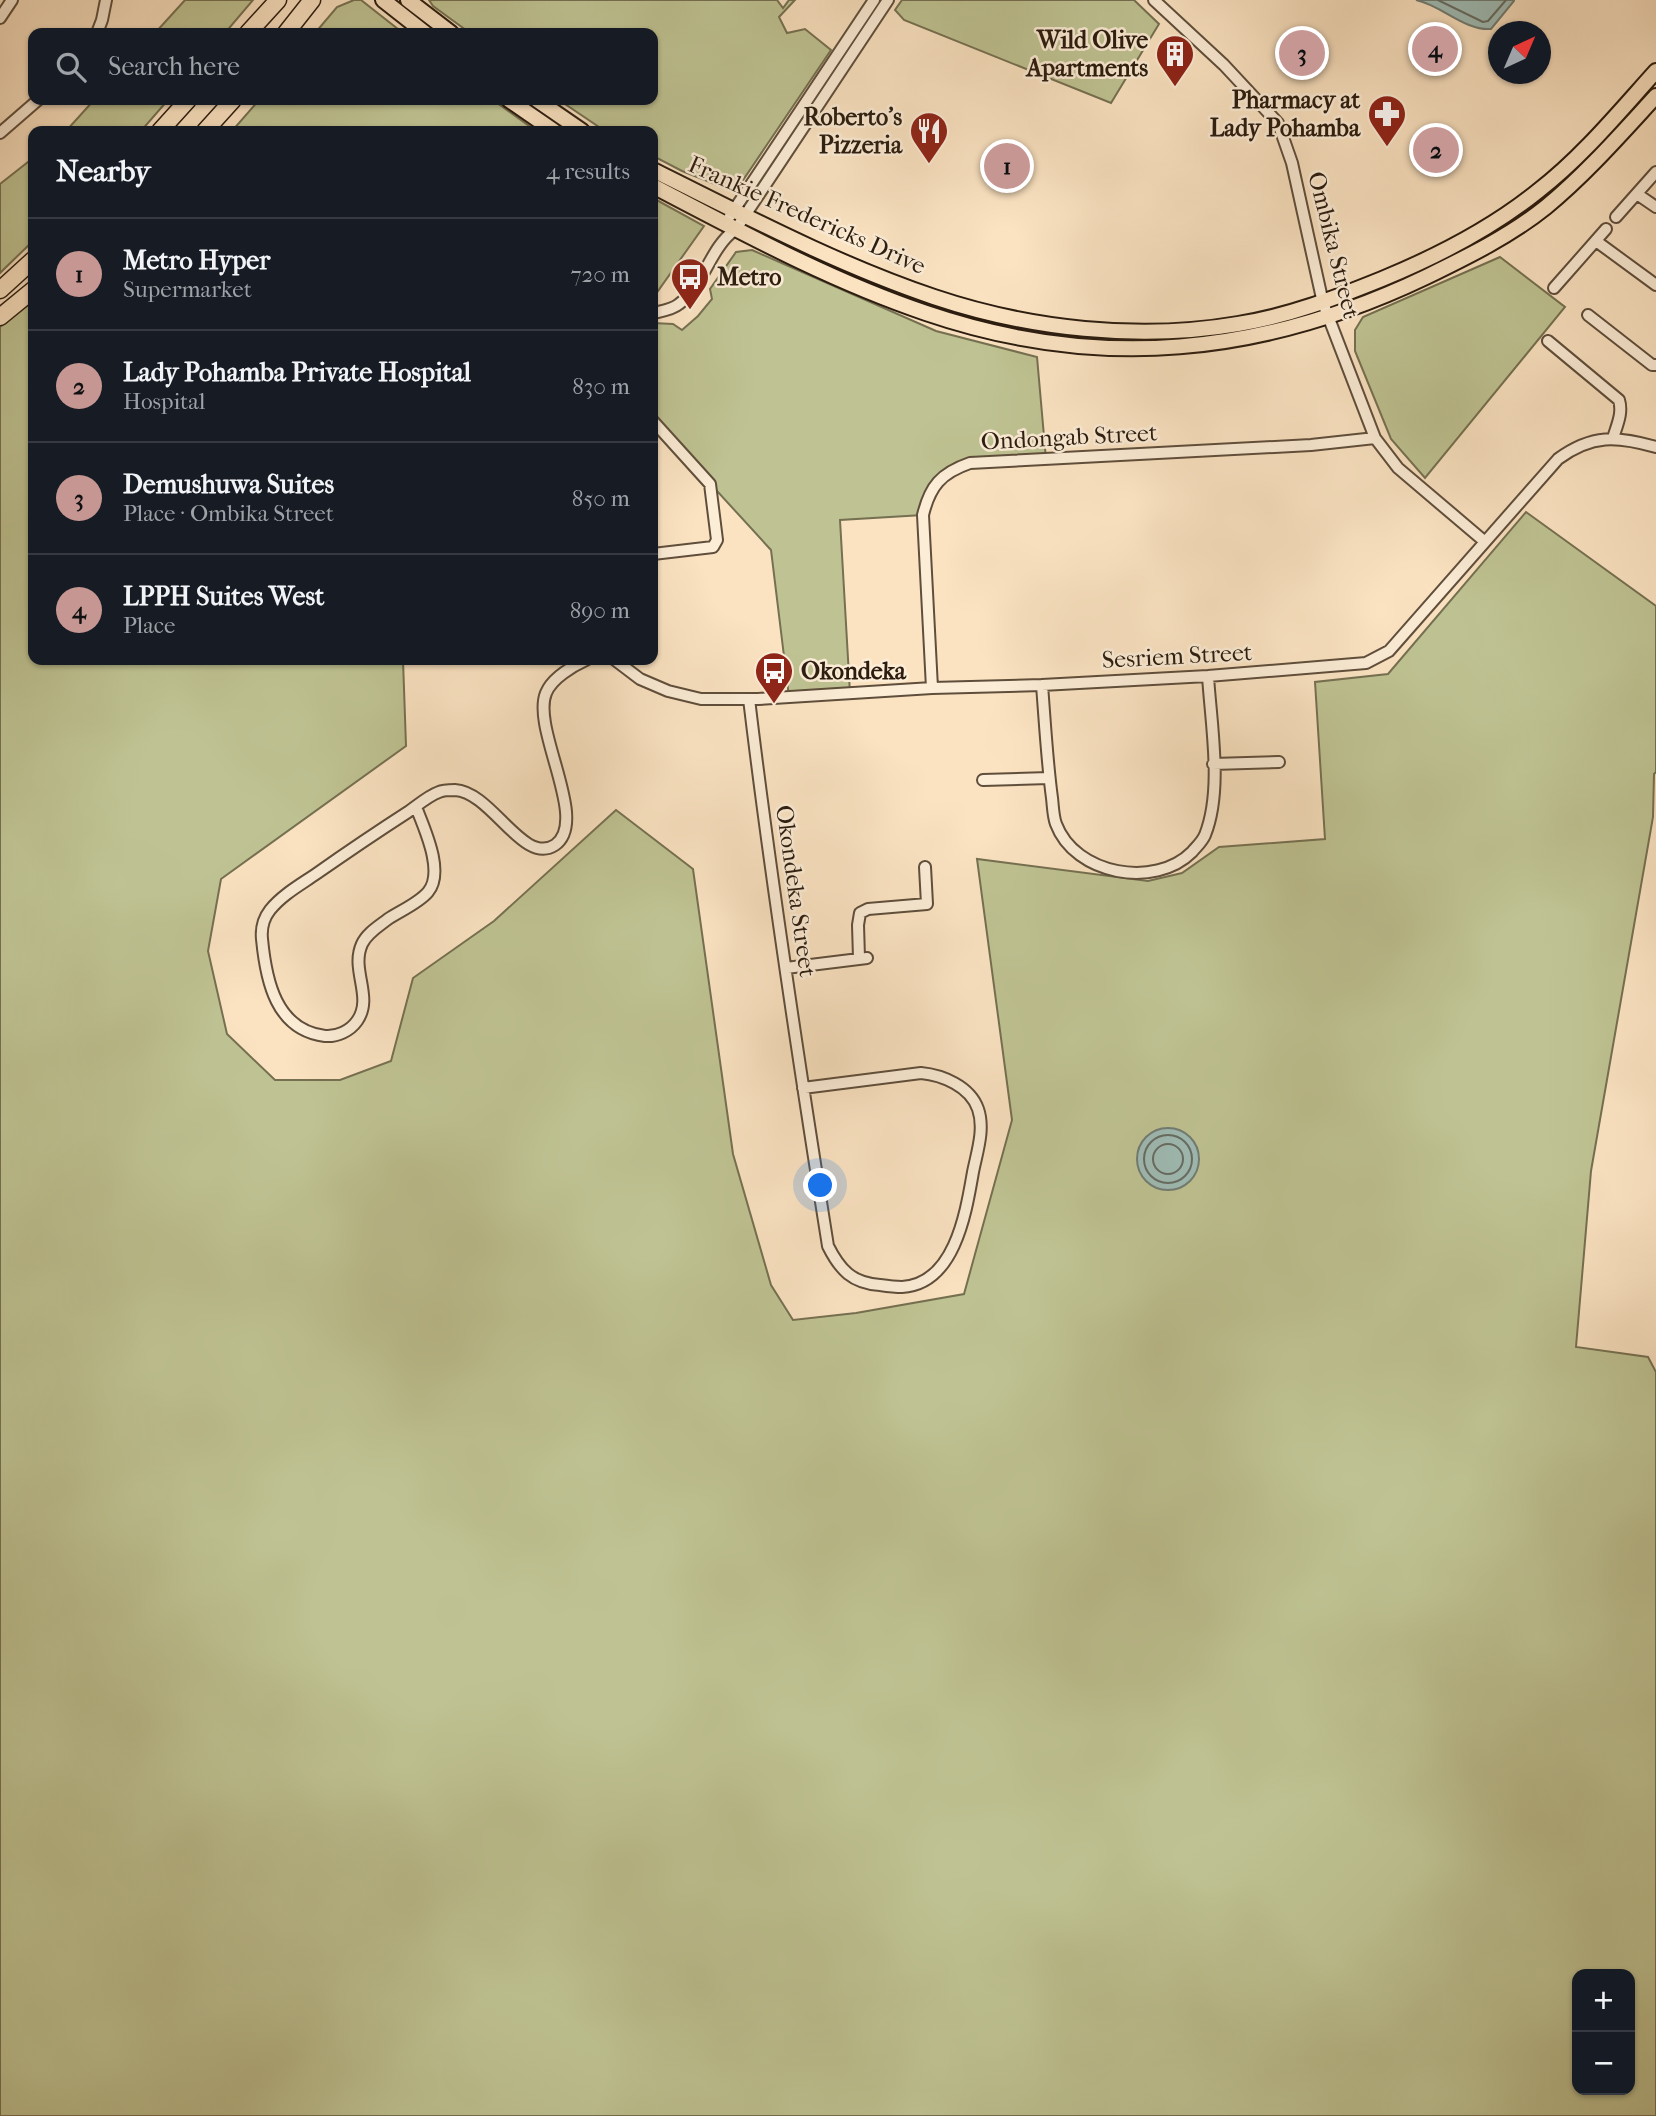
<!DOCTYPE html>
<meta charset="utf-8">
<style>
body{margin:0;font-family:"IM FELL French Canon",serif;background:#242831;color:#f1f3f6}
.controls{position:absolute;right:21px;bottom:21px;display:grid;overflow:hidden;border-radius:14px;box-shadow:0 2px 5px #0004}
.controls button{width:63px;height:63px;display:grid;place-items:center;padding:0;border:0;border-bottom:2px solid #363941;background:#171b24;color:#f1f3f6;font:35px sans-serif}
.compass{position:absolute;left:1488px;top:21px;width:63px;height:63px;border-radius:50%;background:#171b24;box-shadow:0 2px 5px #0004;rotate:44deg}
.you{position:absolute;left:821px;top:1186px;width:24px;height:24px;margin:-18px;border:5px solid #fff;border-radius:50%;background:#1a73e8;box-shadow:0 0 0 10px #1a73e833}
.badge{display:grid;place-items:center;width:46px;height:46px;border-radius:50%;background:#c59692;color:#111;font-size:23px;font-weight:700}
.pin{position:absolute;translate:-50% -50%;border:4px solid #fff;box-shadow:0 2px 7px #0006}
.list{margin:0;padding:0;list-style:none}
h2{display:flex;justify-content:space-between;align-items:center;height:91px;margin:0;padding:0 28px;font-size:30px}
h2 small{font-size:23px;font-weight:400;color:#9ea1a6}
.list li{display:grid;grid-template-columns:46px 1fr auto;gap:21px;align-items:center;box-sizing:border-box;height:112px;padding:0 28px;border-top:2px solid #363941}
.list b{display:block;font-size:26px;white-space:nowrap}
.list p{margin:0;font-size:23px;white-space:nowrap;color:#9ea1a6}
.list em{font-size:23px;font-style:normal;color:#9ea1a6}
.icon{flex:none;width:38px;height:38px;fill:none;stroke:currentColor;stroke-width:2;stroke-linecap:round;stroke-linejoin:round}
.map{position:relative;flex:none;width:1656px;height:2116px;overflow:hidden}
.search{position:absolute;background:#171b24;box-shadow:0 2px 5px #0004;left:28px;top:28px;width:630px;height:77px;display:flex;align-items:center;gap:18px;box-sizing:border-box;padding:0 24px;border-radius:14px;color:#9ea1a6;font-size:26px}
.panel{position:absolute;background:#171b24;box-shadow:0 2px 5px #0004;left:28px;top:126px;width:630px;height:539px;border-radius:14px}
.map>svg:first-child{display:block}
</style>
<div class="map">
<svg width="1656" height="2116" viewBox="0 0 1656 2116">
<rect width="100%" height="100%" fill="#fbe3c2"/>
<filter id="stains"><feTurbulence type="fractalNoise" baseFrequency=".00286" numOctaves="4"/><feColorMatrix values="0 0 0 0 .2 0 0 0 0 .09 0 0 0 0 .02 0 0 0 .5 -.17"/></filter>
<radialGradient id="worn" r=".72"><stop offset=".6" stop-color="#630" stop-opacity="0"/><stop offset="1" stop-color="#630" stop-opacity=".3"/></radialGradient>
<!-- green -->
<path fill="#bfc393" stroke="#757051" stroke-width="2" fill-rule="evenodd" d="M 185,0 L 253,0 L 225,33 L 155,33 Z
M 354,0 L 361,0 L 403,33 L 315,33 L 337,7 Z
M 429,0 L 777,0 L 783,8 L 789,0 L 795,0 L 779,17 L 787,33 L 805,29 L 831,50 L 735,192 L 682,171 L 653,156 L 653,131 L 605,131 L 559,100 L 653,100 L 653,33 L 470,33 L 433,6 Z
M 902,0 L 1134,0 L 1159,24 L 1111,103 L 904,20 L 895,10 Z
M 94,100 L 168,100 L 141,131 L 66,131 Z
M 259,100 L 493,100 L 536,131 L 232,131 Z
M 33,158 L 33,241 L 0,273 L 0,184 Z
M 653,198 L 704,226 L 653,298 Z
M 752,250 L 936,331 L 1037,357 L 1046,459 L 970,463 L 942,476 L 923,515 L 840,520 L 850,693 L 789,697 L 771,550 L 653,421 L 653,323 L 673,324 L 682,330 L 698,316 L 712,299 L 710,289 L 736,252 Z
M 1500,257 L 1565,307 L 1425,478 L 1391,439 L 1355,351 L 1355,330 L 1363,317 Z
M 33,301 L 33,660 L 403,660 L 406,746 L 221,879 L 208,951 L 227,1034 L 275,1080 L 340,1080 L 391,1061 L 413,978 L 494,921 L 616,810 L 693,869 L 733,1154 L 771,1285 L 793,1320 L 856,1313 L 964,1294 L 1012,1120 L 977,859 L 1148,881 L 1182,873 L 1219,847 L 1325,839 L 1315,682 L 1388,674 L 1526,512 L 1656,606 L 1656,772 L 1654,774 L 1653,817 L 1591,1171 L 1576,1347 L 1648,1357 L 1656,1372 L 1656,2116 L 0,2116 L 0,327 ZM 1577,1974 L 1630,1974 L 1630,2090 L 1577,2090 Z"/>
<!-- water -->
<path fill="#9fbdb7" stroke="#717d74" stroke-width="2" d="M 1416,0 L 1514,0 L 1514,1 L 1491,29 C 1465,31 1441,5 1416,0 Z
M1137 1159a31 31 0 1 1 62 0a31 31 0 1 1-62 0Z"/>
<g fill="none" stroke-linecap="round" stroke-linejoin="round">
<!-- shore -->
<path stroke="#656c63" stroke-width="2" d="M 1438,0 L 1483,22 L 1488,21 L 1506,0
M1144 1159a24 24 0 1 1 48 0a24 24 0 1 1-48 0Z
M1153 1159a15 15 0 1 1 30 0a15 15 0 1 1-30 0Z"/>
<defs>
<path id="minor" d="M 1154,0 L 1224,65 L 1278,123 L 1292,163 L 1323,303 L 1375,438 L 1398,468 L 1484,541
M 0,18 L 12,0
M 97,33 L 102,20 L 106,0
M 0,133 L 38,100
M 1637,194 L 1656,207
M 730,216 L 874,0
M 1616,217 L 1656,172
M 1596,241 L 1656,285
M 1554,288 L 1606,229
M 653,313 C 661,311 672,310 679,304 C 705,285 709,248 736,229 L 888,0
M 1588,315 L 1652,365 L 1656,365
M 1548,341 L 1619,400 C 1623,413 1617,425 1613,438
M 653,421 L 710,484 L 717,540 L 713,547 L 653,554
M 615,660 L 640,679 L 668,691 L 701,699 L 758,699 L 932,688 L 1042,685 L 1208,676 L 1366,663 L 1389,651 L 1558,459 C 1592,434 1617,436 1656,447
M 1042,685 C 1045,723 1047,761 1052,798 C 1053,806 1053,816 1056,824 C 1075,875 1155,889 1192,852 C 1197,846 1202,842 1205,835 C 1223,790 1211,725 1208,676
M 932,688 L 923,515 C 930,486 941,473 970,463 L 1311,445 L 1375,438
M 749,699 C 771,882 799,1064 828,1246 C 840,1270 852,1283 880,1285 C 887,1286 895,1287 902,1287 C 955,1284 966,1212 973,1172 C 977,1152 985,1129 978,1109 C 970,1086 942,1075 921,1073 L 803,1088
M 1213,764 L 1279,762
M 983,780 L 1049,778
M 416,807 C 424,828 445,872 428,892 C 419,903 400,911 388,919 C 379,926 367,933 362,944 C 350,970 374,997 357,1021 C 350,1031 337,1037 325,1036 C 276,1030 266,981 262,939 C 261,929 263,919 270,910 C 282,895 300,885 316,874 C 346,853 377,832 408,812 C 418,805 428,796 439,792 C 443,790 450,790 455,790 C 492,792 523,866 555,845 C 590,821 531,729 546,693 C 552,678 573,666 586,660
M 859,958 L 858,925 L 860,913 L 868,909 L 927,904 L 925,867
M 786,968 L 867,958"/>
<path id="major" d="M 383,0 L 425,33
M 408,0 L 451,33
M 509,100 L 554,131
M 537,100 L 582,131
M 653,170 C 744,215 836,264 934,297 C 1029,329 1139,341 1238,324 C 1289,316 1335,298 1382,279 C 1438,256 1491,229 1538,191 C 1582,157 1619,112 1656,71
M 653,186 C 741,232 831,281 926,313 C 1099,372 1263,355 1426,277 C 1467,257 1510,236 1546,207 C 1586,174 1621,134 1656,96"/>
<path id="highway" d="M 248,33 L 278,0
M 286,33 L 312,0
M 160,131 L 188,100
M 205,131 L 233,100
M 0,290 L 33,260
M 0,317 L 33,290"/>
</defs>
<!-- minor casing -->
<use href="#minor" stroke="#5f4e3c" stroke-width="14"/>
<!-- major casing -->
<use href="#major" stroke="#2b1c0f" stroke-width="18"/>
<!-- highway casing -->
<use href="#highway" stroke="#2b1c0f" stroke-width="19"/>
<!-- minor -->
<use href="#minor" stroke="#fcedd7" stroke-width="10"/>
<!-- major -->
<use href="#major" stroke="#fbe3c2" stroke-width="14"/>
<!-- highway -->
<use href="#highway" stroke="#fbe3c2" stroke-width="16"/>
</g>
<!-- icons -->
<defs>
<symbol id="building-pin" viewBox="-11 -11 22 30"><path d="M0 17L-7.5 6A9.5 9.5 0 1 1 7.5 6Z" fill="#8f2418" stroke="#fcedd7"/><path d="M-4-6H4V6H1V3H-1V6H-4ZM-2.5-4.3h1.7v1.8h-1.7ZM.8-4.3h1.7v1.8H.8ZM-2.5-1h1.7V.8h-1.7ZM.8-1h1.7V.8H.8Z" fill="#fff"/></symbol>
<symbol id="pharmacy-pin" viewBox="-11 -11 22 30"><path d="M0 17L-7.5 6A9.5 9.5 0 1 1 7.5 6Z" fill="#8f2418" stroke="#fcedd7"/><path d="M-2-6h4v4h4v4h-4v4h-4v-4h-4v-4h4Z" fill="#fff"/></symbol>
<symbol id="restaurant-pin" viewBox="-11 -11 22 30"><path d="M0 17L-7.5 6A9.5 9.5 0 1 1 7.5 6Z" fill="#8f2418" stroke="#fcedd7"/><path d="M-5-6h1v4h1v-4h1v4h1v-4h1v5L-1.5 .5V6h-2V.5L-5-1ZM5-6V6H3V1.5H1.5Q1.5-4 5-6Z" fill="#fff"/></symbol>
<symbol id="bus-pin" viewBox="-11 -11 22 30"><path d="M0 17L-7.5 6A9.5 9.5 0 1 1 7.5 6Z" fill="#8f2418" stroke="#fcedd7"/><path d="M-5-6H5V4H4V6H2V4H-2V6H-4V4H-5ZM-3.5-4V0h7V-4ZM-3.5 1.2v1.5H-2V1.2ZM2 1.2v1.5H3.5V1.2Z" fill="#fff"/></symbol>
</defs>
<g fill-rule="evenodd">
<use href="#building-pin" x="1153" y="32" width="44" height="60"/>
<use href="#pharmacy-pin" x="1365" y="92" width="44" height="60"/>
<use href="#restaurant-pin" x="907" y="109" width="44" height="60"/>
<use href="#bus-pin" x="668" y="255" width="44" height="60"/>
<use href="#bus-pin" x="752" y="649" width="44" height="60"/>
</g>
<g text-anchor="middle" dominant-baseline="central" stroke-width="5" stroke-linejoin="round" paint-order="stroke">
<!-- poi labels -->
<g font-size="24" font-weight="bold" fill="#2b1c0f" stroke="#fcedd7" text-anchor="end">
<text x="1148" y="40">Wild Olive<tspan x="1148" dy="28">Apartments</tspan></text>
<text x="1360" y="100">Pharmacy at<tspan x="1360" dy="28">Lady Pohamba</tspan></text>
<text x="902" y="117">Roberto's<tspan x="902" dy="28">Pizzeria</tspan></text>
<text x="717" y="277" text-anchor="start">Metro</text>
<text x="801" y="671" text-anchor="start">Okondeka</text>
</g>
<!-- street labels -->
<g font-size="24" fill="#2b1c0f" stroke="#fcedd7">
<text transform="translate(807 215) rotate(24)">Frankie Fredericks Drive</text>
<text transform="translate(1334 245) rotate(76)">Ombika Street</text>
<text transform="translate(1069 437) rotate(-3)">Ondongab Street</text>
<text transform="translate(1177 656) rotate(-3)">Sesriem Street</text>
<text transform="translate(796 891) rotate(82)">Okondeka Street</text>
</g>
</g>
<rect width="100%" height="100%" filter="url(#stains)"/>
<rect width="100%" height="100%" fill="url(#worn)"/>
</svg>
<div class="controls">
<button>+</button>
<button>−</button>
</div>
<svg class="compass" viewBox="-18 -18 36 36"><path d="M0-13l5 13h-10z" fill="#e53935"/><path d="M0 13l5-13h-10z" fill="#9ea1a6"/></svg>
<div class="you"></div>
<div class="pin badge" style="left:1007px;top:166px">1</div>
<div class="pin badge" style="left:1436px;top:150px">2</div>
<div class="pin badge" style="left:1302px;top:53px">3</div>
<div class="pin badge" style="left:1435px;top:49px">4</div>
<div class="search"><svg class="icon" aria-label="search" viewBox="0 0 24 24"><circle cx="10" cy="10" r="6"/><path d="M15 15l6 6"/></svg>Search here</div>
<section class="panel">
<h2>Nearby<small>4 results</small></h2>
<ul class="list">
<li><span class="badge">1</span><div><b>Metro Hyper</b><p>Supermarket</p></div><em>720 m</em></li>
<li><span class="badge">2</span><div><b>Lady Pohamba Private Hospital</b><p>Hospital</p></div><em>830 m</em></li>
<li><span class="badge">3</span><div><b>Demushuwa Suites</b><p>Place · Ombika Street</p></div><em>850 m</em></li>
<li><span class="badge">4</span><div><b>LPPH Suites West</b><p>Place</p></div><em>890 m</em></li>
</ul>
</section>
</div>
